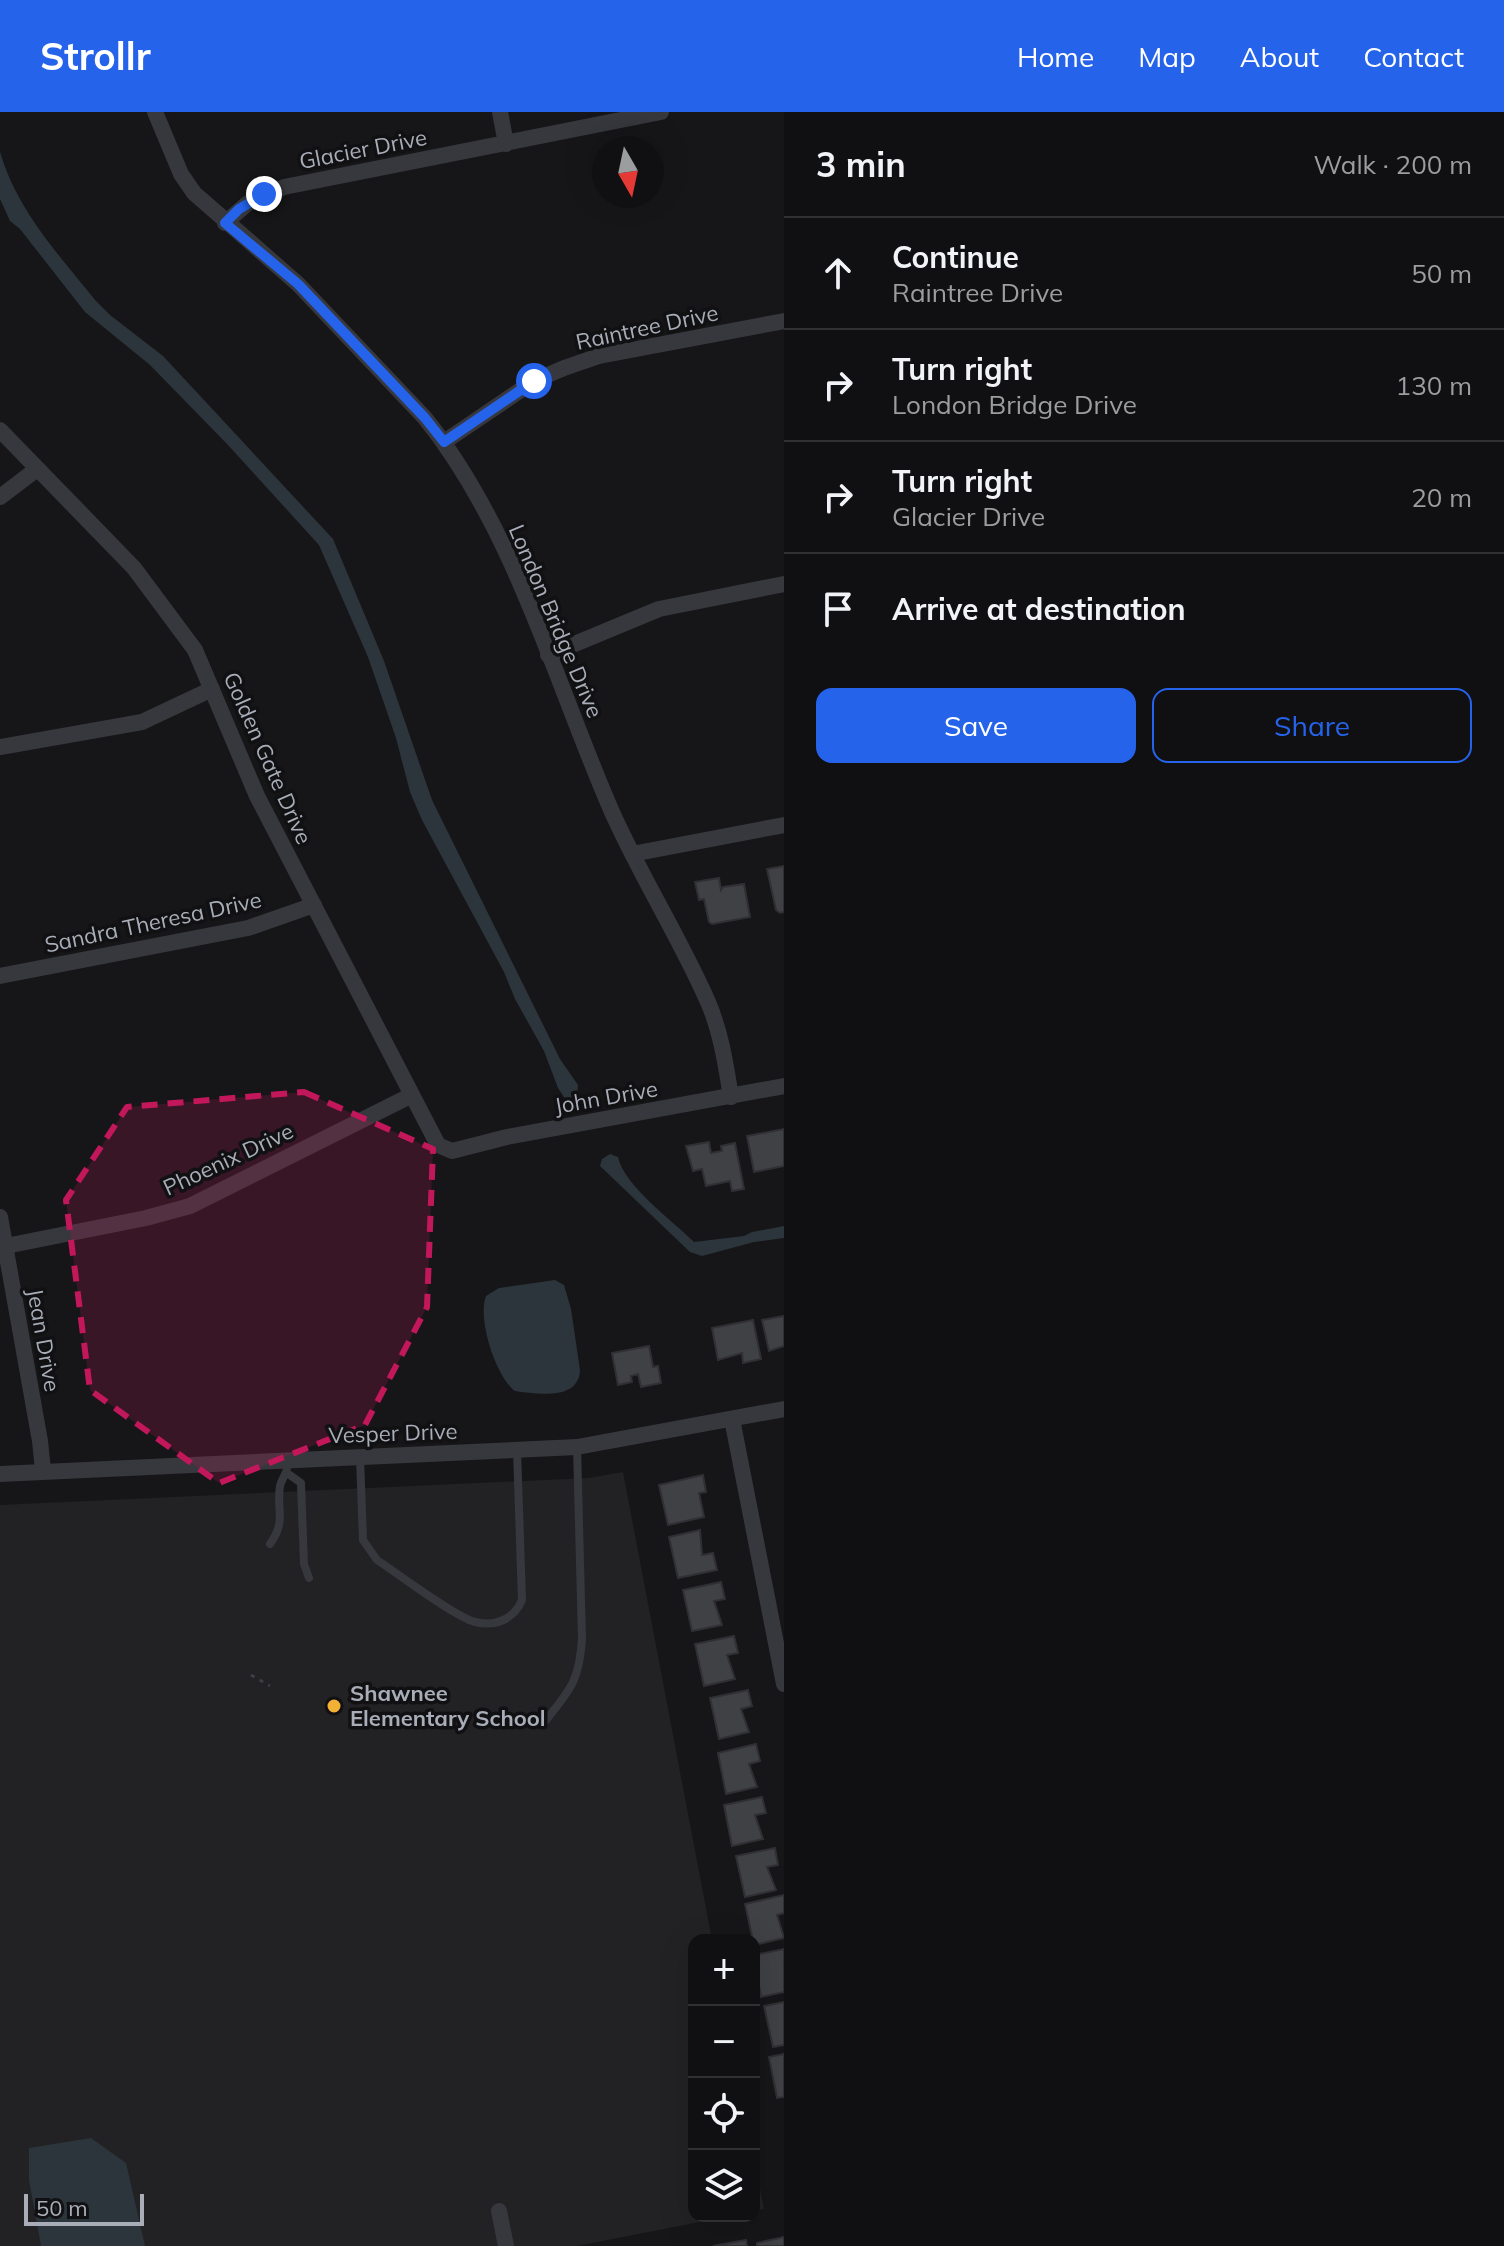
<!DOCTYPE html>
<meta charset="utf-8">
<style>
body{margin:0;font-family:Mulish,sans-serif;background:#1e1e20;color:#f1f3f6}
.controls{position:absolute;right:24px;bottom:24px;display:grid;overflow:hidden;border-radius:16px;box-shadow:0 8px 32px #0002}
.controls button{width:72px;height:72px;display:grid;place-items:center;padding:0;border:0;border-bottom:2px solid #303032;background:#101012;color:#f1f3f6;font:40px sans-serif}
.compass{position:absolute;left:592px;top:24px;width:72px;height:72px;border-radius:50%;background:#101012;box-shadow:0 8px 32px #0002;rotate:171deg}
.scale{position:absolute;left:24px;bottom:20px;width:120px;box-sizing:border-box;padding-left:8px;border:4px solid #a8adb8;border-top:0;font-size:22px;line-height:28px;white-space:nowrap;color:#a8adb8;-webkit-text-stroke:6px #111113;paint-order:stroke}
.stop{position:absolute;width:24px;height:24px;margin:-18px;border:6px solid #2563eb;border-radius:50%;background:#fff}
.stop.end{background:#2563eb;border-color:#fff;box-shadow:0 2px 8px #0008}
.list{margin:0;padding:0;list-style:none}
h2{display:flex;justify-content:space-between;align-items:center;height:104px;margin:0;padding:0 32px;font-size:34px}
h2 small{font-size:26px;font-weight:400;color:#9c9d9f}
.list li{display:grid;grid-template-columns:52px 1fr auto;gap:24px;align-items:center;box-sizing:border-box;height:112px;padding:0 32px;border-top:2px solid #303032}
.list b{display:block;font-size:30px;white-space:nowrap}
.list p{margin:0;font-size:26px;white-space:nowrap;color:#9c9d9f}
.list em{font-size:26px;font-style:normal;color:#9c9d9f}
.actions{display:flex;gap:16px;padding:24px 32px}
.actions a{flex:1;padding:18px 0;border:2px solid #2563eb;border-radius:16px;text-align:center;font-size:28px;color:#2563eb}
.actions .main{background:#2563eb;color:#fff}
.icon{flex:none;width:44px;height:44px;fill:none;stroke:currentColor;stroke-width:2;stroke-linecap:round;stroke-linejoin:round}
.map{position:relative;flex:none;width:784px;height:2134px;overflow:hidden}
header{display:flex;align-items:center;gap:48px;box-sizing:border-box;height:112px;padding:0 40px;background:#2563eb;color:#fff}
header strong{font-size:38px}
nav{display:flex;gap:44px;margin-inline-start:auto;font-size:28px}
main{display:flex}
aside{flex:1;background:#101012}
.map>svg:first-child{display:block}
</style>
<header>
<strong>Strollr</strong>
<nav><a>Home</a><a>Map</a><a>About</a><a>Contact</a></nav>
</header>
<main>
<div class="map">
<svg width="784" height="2134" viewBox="0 0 784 2134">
<rect width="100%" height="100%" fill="#161618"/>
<!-- built -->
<path fill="#222225" d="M 623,1360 L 712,1828 L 694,1828 L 694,2104 L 730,2104 L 577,2134 L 0,2134 L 0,1393 L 589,1366 Z
M 754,2047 L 764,2097 L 754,2099 Z"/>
<!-- water -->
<path fill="#2c353c" d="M 0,40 C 17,98 58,142 96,189 L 110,203 L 163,244 L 333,427 L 384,549 L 432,688 L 560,947 L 578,973 L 577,985 L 571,988 L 564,985 L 558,976 L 544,939 L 515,887 L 504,860 L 422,708 L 410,680 L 396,626 L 368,545 L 319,433 L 228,333 L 150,253 L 85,200 L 20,117 L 10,109 L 0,87 Z
M 610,1042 L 618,1045 C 624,1074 673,1109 694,1130 L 744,1124 L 752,1120 L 784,1114 L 784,1126 L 754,1130 L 702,1144 L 690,1140 L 600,1054 L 602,1047 Z
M 555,1168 L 564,1173 L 571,1197 L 580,1258 C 579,1289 537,1282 515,1279 C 496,1265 477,1207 486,1184 L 499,1176 Z
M 91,2026 L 126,2051 L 145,2134 L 41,2134 L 29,2068 L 29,2036 Z"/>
<!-- building -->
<path fill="#404145" stroke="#303034" stroke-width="2" d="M 784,754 L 784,800 L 780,801 L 776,798 L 767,757 Z
M 719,766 L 721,778 L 723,775 L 744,772 L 750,805 L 712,812 L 709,810 L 704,787 L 699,788 L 695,770 Z
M 784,1017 L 784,1054 L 754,1060 L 747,1024 Z
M 709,1030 L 711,1041 L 722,1039 L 721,1034 L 735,1031 L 744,1077 L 732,1079 L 730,1069 L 706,1074 L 702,1057 L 693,1059 L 686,1034 Z
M 784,1204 L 784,1234 L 769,1239 L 762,1208 Z
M 753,1208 L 761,1247 L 743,1251 L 742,1241 L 718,1248 L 712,1216 Z
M 649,1234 L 653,1255 L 658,1254 L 661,1271 L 641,1275 L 638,1262 L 631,1264 L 632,1270 L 618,1273 L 612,1241 Z
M 703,1363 L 706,1380 L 699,1381 L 704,1405 L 668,1413 L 659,1373 Z
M 700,1418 L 702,1443 L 713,1441 L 717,1458 L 678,1466 L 669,1425 Z
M 721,1470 L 725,1487 L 714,1489 L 722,1513 L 692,1519 L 683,1478 Z
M 734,1524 L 738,1541 L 727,1543 L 735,1567 L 704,1574 L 695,1532 Z
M 748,1578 L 752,1594 L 741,1597 L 749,1620 L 719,1627 L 710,1586 Z
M 756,1632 L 760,1649 L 749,1652 L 757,1675 L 726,1682 L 718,1641 Z
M 762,1685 L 766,1701 L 755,1703 L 763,1727 L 732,1734 L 724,1693 Z
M 775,1736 L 778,1753 L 767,1755 L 776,1778 L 745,1785 L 736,1744 Z
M 784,1783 L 784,1801 L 777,1803 L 784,1826 L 754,1833 L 745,1792 Z
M 784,1837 L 784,1880 L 761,1885 L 754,1843 Z
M 784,1890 L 784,1933 L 773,1935 L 764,1894 Z
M 784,1942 L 784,1985 L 777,1986 L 769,1945 Z
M 784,2125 L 784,2134 L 757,2134 L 757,2131 Z
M 746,2128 L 747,2134 L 713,2134 Z"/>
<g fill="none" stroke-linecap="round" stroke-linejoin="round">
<!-- path -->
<path stroke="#3d3f44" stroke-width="3" stroke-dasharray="4 6" stroke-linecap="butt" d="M 251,1563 L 270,1574"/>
<!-- lane -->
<path stroke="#37383d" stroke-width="8" d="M 360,1345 L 363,1428 L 377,1448 C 397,1461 455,1505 475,1510 C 496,1515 514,1507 522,1488 L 517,1338
M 287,1361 L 301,1371 L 304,1452 L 309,1466
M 270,1432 C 287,1408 276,1400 280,1374 C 281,1368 286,1363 287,1356
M 543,1612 C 569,1578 579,1572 582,1527 L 577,1335"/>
<!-- street -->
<path stroke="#37383d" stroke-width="16" d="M 155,0 L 181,62 L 194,81 L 298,172 L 425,306 C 515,418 555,570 612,700 C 641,765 680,826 708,890 C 721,920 726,954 731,985
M 500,0 L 506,32
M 225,111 L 248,91 L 284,75 L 661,0
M 0,318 L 134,456 L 195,538 L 257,684 L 438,1033 L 452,1039 L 507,1025 L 784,974
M 444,330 L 534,269 L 564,256 L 599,244 L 784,209
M 0,385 L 37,357
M 548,543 L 659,497 L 784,472
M 0,635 L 142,610 L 212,577
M 632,742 L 784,713
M 0,864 L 248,816 L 314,793
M 0,1105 L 40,1329 L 43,1358
M 6,1134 L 146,1106 L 190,1094 L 412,983
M 732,1307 L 784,1572
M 0,1362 L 577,1335 L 784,1297
M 499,2099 L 506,2134"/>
</g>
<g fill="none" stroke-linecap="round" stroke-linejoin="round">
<!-- route -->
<path stroke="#2563eb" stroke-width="10" d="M 264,82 L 239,97 L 225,111 L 298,172 L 425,306 L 444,330 L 534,269"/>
</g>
<!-- marked area -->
<path fill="#c2185b" fill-opacity="0.2" stroke="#c2185b" stroke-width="6" stroke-dasharray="16 10" stroke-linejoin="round" d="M 304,980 L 433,1037 L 427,1195 L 365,1313 L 219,1371 L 90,1278 L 66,1088 L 127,995 Z"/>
<!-- markers -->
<circle fill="#f2b134" stroke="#111113" stroke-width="3" cx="334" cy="1594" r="8"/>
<g text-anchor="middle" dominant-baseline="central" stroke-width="7" stroke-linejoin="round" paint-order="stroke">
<!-- street labels -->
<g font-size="22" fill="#a8adb8" stroke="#111113">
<text transform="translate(363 37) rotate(-11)">Glacier Drive</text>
<text transform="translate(647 215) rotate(-12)">Raintree Drive</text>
<text transform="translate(556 509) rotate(67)">London Bridge Drive</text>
<text transform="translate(268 646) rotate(66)">Golden Gate Drive</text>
<text transform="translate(153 810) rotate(-12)">Sandra Theresa Drive</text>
<text transform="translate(606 985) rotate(-10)">John Drive</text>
<text transform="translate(228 1047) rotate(-25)">Phoenix Drive</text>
<text transform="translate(44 1228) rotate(80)">Jean Drive</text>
<text transform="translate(393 1321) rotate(-2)">Vesper Drive</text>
</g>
<!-- poi labels -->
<g font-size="22" font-weight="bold" fill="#a8adb8" stroke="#111113" text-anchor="start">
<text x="350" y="1581">Shawnee<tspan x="350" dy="25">Elementary School</tspan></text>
</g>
</g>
</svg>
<div class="controls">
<button>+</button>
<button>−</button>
<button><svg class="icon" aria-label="locate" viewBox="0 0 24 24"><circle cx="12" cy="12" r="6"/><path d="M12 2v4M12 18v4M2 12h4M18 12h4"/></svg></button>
<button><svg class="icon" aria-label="layers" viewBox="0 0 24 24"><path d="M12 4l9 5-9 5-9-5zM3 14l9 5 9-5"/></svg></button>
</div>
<svg class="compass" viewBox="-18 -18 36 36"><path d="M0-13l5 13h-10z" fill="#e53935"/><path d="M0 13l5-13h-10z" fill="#9c9d9f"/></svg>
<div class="scale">50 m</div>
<div class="stop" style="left:534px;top:269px"></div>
<div class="stop end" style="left:264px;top:82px"></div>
</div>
<aside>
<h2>3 min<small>Walk · 200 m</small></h2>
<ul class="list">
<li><svg class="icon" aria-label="ahead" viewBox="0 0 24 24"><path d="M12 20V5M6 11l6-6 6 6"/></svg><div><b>Continue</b><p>Raintree Drive</p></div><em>50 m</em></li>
<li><svg class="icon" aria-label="right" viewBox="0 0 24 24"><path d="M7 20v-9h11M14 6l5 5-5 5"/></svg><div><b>Turn right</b><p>London Bridge Drive</p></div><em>130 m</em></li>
<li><svg class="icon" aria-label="right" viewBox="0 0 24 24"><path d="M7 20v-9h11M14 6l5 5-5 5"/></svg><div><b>Turn right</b><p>Glacier Drive</p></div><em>20 m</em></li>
<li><svg class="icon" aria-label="arrive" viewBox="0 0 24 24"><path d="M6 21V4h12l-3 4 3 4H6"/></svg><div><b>Arrive at destination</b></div></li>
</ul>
<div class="actions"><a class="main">Save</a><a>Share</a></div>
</aside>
</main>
